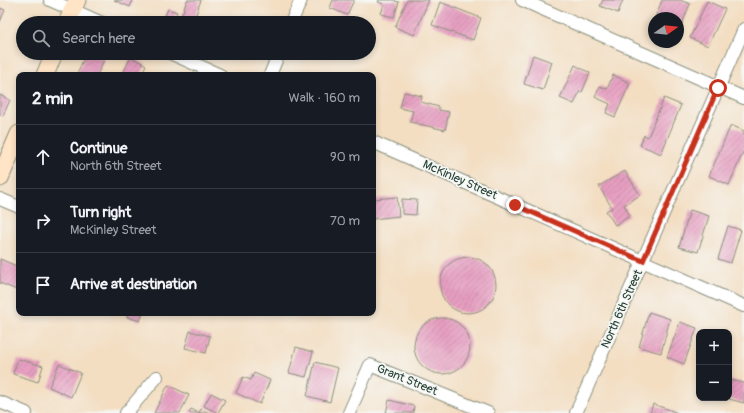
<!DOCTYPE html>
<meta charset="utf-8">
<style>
body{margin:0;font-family:Pangolin,sans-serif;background:#242831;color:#f1f3f6}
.controls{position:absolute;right:12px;bottom:12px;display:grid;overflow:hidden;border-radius:8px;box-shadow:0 2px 6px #0003}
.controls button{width:36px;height:36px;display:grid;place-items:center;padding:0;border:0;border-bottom:1px solid #363941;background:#171b24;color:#f1f3f6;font:20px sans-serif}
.compass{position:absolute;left:648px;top:12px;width:36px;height:36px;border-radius:50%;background:#171b24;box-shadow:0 2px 6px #0003;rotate:75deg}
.stop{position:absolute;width:12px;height:12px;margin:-9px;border:3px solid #c8321e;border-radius:50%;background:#fff}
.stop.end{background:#c8321e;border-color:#fff;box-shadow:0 1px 4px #0008}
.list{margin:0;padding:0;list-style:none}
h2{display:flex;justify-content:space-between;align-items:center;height:52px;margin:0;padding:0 16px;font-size:17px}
h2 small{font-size:13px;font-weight:400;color:#9ea1a6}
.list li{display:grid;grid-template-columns:26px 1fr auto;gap:12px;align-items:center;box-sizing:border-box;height:64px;padding:0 16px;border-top:1px solid #363941}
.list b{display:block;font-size:15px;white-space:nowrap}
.list p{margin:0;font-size:13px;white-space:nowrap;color:#9ea1a6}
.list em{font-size:13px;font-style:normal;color:#9ea1a6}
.icon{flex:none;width:22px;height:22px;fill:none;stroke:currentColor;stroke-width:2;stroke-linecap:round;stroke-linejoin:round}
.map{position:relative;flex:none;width:744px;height:413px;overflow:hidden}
.search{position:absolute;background:#171b24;box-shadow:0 2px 6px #0003;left:16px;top:16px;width:360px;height:44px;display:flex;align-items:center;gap:10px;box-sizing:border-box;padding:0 14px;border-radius:22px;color:#9ea1a6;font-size:15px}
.panel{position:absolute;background:#171b24;box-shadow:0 2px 6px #0003;left:16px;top:72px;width:360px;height:244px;border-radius:8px}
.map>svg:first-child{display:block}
</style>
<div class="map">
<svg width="744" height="413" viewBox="0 0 744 413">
<defs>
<pattern id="building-hatch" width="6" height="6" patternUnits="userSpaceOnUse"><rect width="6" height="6" fill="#e79fc1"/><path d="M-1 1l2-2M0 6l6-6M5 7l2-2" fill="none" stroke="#bb839e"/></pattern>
</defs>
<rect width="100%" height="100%" fill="#f6f6f2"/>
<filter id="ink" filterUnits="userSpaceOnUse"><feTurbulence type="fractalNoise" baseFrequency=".025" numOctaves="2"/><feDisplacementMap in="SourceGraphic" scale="8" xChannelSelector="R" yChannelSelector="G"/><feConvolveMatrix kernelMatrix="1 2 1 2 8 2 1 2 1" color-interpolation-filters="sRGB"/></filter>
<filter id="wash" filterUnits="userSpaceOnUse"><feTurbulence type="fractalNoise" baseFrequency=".012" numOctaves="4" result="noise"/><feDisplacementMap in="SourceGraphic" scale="16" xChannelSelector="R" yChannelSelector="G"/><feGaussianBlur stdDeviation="0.9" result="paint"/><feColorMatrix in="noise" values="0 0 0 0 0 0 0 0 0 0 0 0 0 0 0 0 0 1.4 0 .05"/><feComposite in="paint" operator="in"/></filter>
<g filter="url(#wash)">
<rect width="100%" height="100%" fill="#f3dec2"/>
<g id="blocks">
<!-- building -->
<path fill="url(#building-hatch)" d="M 114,0 L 133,0 L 130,7 Z
M 187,0 L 201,0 L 193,23 L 179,23 Z
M 333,0 L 354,0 L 347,15 L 330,8 Z
M 379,0 L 395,0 L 395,1 L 399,2 L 394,17 L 381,14 L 384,4 L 378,2 Z
M 407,0 L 429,0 L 414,35 L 395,27 Z
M 603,0 L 623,0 L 618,13 L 600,6 Z
M 662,0 L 680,0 L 690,4 L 678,34 L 678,18 L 655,18 Z
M 707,1 L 725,9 L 708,46 L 690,38 Z
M 440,2 L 481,18 L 473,40 L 432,25 Z
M 0,8 L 5,10 L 0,22 Z
M 168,9 L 177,12 L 173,23 L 162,23 Z
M 217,16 L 232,23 L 214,23 Z
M 86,53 L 104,60 L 97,75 L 77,74 Z
M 243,53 L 253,53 L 252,56 Z
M 533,55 L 552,62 L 543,90 L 524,84 Z
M 131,57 L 146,65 L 141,75 L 122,75 Z
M 575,65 L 590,73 L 582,92 L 580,91 L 574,104 L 560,98 Z
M 613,75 L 630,83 L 615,117 L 606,113 L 610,104 L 595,97 L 600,86 L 607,89 Z
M 404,92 L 422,96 L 421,102 L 439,107 L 439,110 L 449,112 L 445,130 L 410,122 L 413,111 L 400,108 Z
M 0,95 L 10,100 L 3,116 L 0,115 Z
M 664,98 L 681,105 L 661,154 L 640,145 L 644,135 L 648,137 Z
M 731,125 L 744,131 L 744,150 L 729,185 L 709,176 Z
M 625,171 L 640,195 L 624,205 L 630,216 L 615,225 L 606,211 L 612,208 L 599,186 Z
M 397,197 L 399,216 L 373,219 L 373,199 Z
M 402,199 L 417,200 L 416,215 L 402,214 Z
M 690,210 L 709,216 L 698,252 L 679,247 Z
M 728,226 L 741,230 L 731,263 L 718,259 Z
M440 285a28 28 0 1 1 56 0a28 28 0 1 1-56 0Z
M 0,259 L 19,267 L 19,291 L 0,283 Z
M 649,312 L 670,319 L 661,353 L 639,347 Z
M 123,313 L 143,313 L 140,321 L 127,317 L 127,315 Z
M414 346a28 28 0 1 1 56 0a28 28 0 1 1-56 0Z
M 680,322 L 697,328 L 684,364 L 667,357 Z
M 190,331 L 210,336 L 206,353 L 185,348 Z
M 296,347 L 313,352 L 306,377 L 289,373 Z
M 18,359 L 43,366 L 38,382 L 13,374 Z
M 315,362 L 338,368 L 330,402 L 307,396 Z
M 59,364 L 81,373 L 71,397 L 49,387 Z
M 254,373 L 270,380 L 260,404 L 236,393 L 243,377 L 251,380 Z
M 731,380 L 744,383 L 744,403 L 729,399 L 729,387 Z
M 168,385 L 189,395 L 180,413 L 154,413 Z
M 211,393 L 225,400 L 218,413 L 204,406 Z
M 389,400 L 414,406 L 413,413 L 386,413 Z
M 653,404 L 678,413 L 650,413 Z
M 191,409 L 199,413 L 189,413 Z
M 201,409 L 209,413 L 199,413 Z"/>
</g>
</g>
<g filter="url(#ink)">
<use href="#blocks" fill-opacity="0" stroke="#898e7b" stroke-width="1"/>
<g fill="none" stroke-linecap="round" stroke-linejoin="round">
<defs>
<path id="street" d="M 50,0 L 102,23
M 522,0 L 744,98
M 291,23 L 301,0
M 170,53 L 220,75
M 270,75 L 279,53
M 373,142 L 744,306
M 0,199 L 19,207
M 0,402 L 26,413
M 126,413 L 157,377
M 349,413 L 370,365 L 488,413
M 576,413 L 744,29"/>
<path id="secondary" d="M 67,23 L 77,0
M 45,75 L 54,53
M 0,178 L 19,134"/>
</defs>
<!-- street casing -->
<use href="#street" stroke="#898e7b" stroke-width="14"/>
<!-- secondary casing -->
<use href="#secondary" stroke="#898e7b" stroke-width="19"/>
<!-- street -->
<use href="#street" stroke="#fff" stroke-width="12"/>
<!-- secondary -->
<use href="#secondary" stroke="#ffe4c6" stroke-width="17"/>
</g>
</g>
<g fill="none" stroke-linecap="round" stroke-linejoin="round" filter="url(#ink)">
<!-- route -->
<path stroke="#c8321e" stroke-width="5" d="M 515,205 L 643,261 L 718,88"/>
</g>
<g text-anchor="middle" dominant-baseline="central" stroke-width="3.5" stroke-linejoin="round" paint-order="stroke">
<!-- street labels -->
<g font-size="12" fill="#1f3d34" stroke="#f6f6f2">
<text transform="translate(460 180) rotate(24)">McKinley Street</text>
<text transform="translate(622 309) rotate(-66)">North 6th Street</text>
<text transform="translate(407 380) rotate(22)">Grant Street</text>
</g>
</g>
</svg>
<div class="controls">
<button>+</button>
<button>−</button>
</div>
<svg class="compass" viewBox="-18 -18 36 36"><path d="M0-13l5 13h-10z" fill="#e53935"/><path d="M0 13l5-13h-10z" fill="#9ea1a6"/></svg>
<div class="stop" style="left:718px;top:88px"></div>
<div class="stop end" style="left:515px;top:205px"></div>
<div class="search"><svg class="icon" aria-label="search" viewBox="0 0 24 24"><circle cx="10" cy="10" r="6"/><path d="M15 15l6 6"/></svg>Search here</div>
<section class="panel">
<h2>2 min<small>Walk · 160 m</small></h2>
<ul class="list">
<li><svg class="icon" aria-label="ahead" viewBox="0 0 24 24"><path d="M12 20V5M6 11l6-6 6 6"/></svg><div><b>Continue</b><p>North 6th Street</p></div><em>90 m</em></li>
<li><svg class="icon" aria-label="right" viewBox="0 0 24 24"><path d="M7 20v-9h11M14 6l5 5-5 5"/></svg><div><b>Turn right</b><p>McKinley Street</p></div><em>70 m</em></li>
<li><svg class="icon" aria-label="arrive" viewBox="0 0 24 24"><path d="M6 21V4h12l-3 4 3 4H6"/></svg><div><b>Arrive at destination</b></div></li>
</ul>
</section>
</div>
